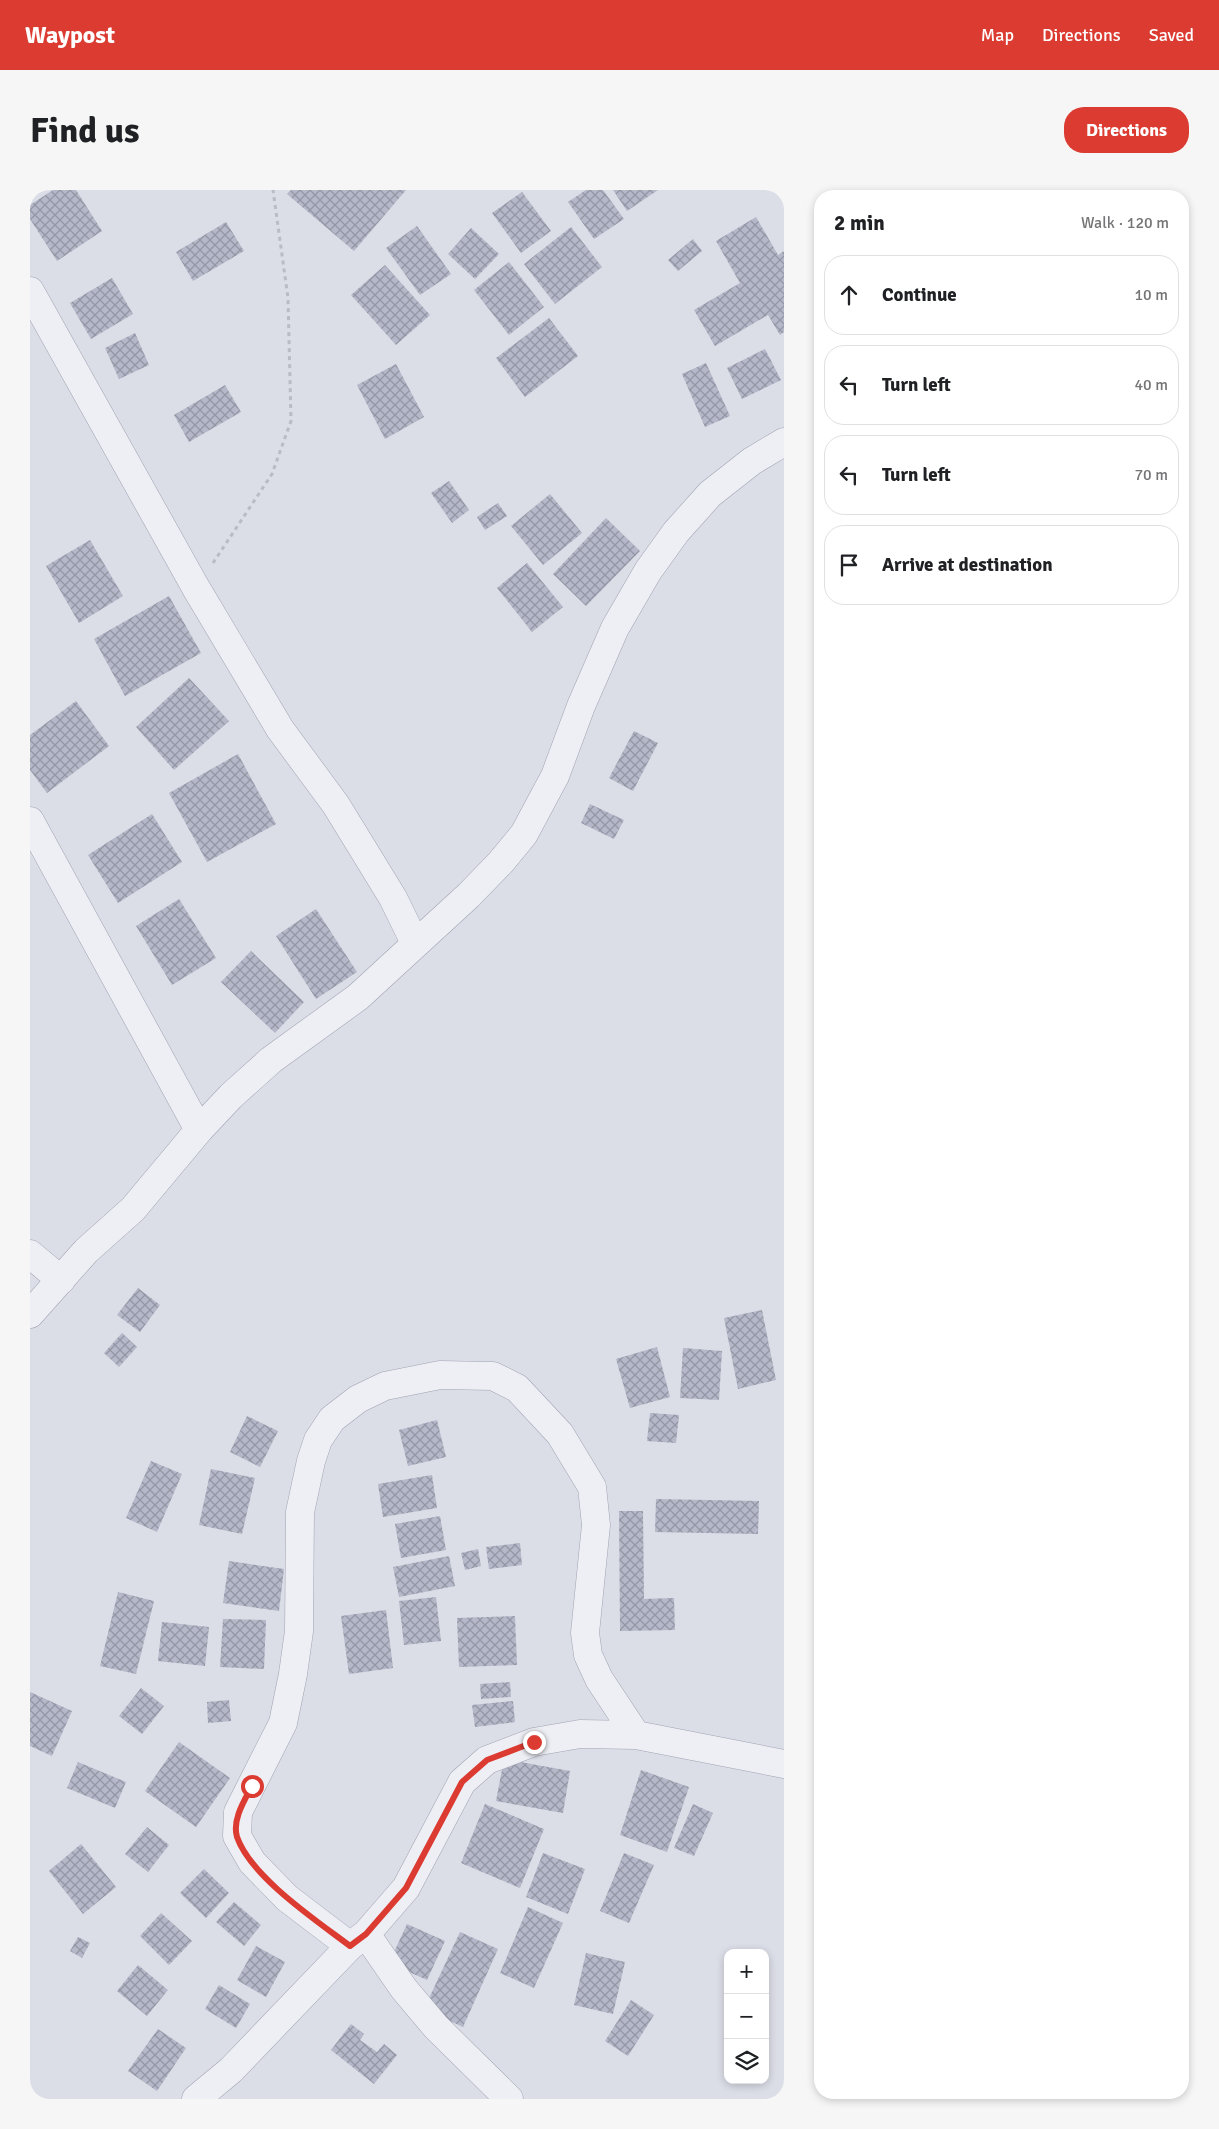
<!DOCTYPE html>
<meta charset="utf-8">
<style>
body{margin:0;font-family:Signika,sans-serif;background:#f6f6f6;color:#202124}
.controls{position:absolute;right:15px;bottom:15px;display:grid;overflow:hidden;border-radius:10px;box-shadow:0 2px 8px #0003}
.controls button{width:45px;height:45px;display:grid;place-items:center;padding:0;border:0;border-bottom:1px solid #e0e0e0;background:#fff;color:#202124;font:25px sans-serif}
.stop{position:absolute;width:15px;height:15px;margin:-11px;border:4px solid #db3b31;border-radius:50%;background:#fff}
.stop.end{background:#db3b31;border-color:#fff;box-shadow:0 1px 5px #0008}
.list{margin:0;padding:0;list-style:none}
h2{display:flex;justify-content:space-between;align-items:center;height:65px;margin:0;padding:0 20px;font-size:21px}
h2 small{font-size:16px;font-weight:400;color:#757577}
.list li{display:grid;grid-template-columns:32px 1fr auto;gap:15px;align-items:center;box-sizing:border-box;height:80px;margin:0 10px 10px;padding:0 10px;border:1px solid #e0e0e0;border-radius:20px}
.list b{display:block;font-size:19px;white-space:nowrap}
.list em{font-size:16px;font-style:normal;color:#757577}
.icon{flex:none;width:28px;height:28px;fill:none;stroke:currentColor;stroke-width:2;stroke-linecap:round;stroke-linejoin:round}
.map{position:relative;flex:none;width:754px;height:1909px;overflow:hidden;border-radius:20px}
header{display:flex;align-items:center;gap:30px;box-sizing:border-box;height:70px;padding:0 25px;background:#db3b31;color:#fff}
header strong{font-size:24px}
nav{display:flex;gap:28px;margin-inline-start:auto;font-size:18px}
.intro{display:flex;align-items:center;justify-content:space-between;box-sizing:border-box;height:120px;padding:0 30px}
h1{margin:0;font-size:35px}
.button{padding:12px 22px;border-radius:20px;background:#db3b31;color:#fff;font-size:18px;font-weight:700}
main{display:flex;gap:30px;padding:0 30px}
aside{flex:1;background:#fff;border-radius:20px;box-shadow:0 2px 8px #0003}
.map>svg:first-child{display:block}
</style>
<header>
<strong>Waypost</strong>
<nav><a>Map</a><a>Directions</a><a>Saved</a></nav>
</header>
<div class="intro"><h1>Find us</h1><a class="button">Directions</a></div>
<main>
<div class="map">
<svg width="754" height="1909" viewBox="0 0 754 1909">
<defs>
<pattern id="building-cross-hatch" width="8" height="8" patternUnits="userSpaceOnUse" patternTransform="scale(1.25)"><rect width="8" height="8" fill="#b5b8c8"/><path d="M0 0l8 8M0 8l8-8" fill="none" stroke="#9396a4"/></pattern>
</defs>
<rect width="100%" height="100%" fill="#dbdde7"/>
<!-- building -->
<path fill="url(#building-cross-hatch)" d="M 23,0 L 46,0 L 72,41 L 27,71 L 0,29 L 0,15 Z
M 261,0 L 376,0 L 324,61 L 257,4 Z
M 556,0 L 573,0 L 594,29 L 564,49 L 538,12 Z
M 583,0 L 628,0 L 597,21 Z
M 492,2 L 521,41 L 491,63 L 462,23 Z
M 726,27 L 748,65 L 754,61 L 754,142 L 750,145 L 738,125 L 685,156 L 664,120 L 710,93 L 686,51 Z
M 196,32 L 214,61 L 163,91 L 146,62 Z
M 387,36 L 421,84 L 390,105 L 356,58 Z
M 541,37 L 572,77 L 525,114 L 494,74 Z
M 441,38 L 469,64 L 445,89 L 418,64 Z
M 663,49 L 672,61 L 648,81 L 638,70 Z
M 479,72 L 514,117 L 479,145 L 444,100 Z
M 355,75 L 400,125 L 366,155 L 321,105 Z
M 82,88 L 103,124 L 61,149 L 40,113 Z
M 519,128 L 548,166 L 495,207 L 466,168 Z
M 105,143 L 119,175 L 89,189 L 75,158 Z
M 735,159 L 751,190 L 712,209 L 697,178 Z
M 676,173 L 700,226 L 675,237 L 652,184 Z
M 366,174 L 394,227 L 355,249 L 327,195 Z
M 195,195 L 211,222 L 159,252 L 144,225 Z
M 419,291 L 439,320 L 422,333 L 401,303 Z
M 520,304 L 552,343 L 513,375 L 481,336 Z
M 468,313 L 477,326 L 455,340 L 447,327 Z
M 576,328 L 610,361 L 556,416 L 523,384 Z
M 60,350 L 93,406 L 49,433 L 16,376 Z
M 497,373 L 533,417 L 502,442 L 467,398 Z
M 139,406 L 171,463 L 95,506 L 64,449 Z
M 159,488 L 199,531 L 144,580 L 106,537 Z
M 46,511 L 79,556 L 17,603 L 0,580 L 0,545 Z
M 604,541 L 628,553 L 603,601 L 579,588 Z
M 208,564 L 246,634 L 177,672 L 139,603 Z
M 560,614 L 594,630 L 584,649 L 551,633 Z
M 122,624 L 152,672 L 88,713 L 58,665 Z
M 149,709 L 186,768 L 142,795 L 106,736 Z
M 286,719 L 327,782 L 286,809 L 246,746 Z
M 221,761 L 274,812 L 245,843 L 191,792 Z
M 108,1098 L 130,1115 L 110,1142 L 87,1125 Z
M 732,1120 L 746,1190 L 708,1199 L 694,1128 Z
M 92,1143 L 107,1157 L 89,1177 L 74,1163 Z
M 627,1157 L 640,1207 L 600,1218 L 586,1169 Z
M 653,1158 L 692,1161 L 689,1210 L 650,1208 Z
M 620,1223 L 649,1225 L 646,1253 L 617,1251 Z
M 217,1226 L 248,1241 L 230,1277 L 200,1262 Z
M 407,1230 L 416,1267 L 378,1276 L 369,1240 Z
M 121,1271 L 152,1284 L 127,1342 L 96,1328 Z
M 181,1279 L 225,1288 L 212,1344 L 169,1335 Z
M 402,1285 L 407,1318 L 353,1327 L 348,1294 Z
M 626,1309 L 729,1311 L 728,1344 L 625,1342 Z
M 589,1321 L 613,1321 L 614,1409 L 644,1408 L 645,1440 L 590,1441 Z
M 410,1326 L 416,1360 L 371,1368 L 365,1334 Z
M 490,1353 L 492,1375 L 459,1379 L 456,1357 Z
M 448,1359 L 451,1376 L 435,1380 L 431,1363 Z
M 419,1366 L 425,1396 L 369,1407 L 363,1377 Z
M 199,1371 L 254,1379 L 249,1421 L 193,1413 Z
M 88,1402 L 124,1411 L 106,1484 L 70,1476 Z
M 406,1407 L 411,1451 L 374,1455 L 369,1411 Z
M 356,1420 L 363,1478 L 319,1484 L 311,1426 Z
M 485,1426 L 487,1475 L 429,1477 L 427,1428 Z
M 193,1429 L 236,1430 L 234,1479 L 190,1477 Z
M 132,1432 L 179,1437 L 175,1476 L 128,1471 Z
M 480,1492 L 481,1507 L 451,1509 L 450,1494 Z
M 111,1498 L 134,1516 L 112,1544 L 89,1526 Z
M 0,1502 L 42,1521 L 22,1566 L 0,1556 Z
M 199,1510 L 201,1531 L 178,1533 L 177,1512 Z
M 483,1511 L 485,1532 L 445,1537 L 442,1515 Z
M 149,1552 L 200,1588 L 166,1637 L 115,1601 Z
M 474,1569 L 540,1581 L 533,1623 L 466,1611 Z
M 48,1572 L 96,1592 L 85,1618 L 37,1598 Z
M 611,1580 L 659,1597 L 637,1662 L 590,1645 Z
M 455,1614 L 514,1639 L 490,1698 L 431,1673 Z
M 663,1614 L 683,1623 L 664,1666 L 644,1658 Z
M 117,1637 L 139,1655 L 118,1682 L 95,1664 Z
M 51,1654 L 86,1697 L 53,1724 L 19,1681 Z
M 513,1663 L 555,1679 L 538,1724 L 496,1707 Z
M 594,1663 L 624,1675 L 599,1733 L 570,1721 Z
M 174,1679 L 199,1703 L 176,1728 L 150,1703 Z
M 204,1712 L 231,1735 L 214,1756 L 186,1732 Z
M 498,1717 L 533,1733 L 504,1798 L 470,1783 Z
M 131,1723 L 162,1751 L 139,1775 L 110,1746 Z
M 377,1734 L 415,1751 L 397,1790 L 359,1773 Z
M 430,1742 L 468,1759 L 433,1837 L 394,1819 Z
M 48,1747 L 60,1753 L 52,1768 L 40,1761 Z
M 226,1756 L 255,1772 L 236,1807 L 207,1790 Z
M 556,1763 L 595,1772 L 583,1824 L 544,1815 Z
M 108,1775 L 138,1800 L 117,1826 L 87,1801 Z
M 189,1795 L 220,1814 L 206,1838 L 175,1819 Z
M 601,1810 L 624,1825 L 598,1866 L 575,1851 Z
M 321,1834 L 334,1844 L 330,1850 L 347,1862 L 354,1854 L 367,1865 L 344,1894 L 301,1860 Z
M 128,1839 L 156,1858 L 127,1901 L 98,1881 Z"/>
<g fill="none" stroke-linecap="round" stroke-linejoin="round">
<defs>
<path id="minor" d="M 0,101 L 166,398 L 250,539 L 306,615 L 363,708 L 385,753
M 0,631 L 169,940
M 0,1064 L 31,1090
M 0,1124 L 56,1061 L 103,1019 L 169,940 L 201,906 L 241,870 L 328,807 L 439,705 L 471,672 L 494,644 L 525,586 L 551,516 L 585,438 L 618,381 L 646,342 L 680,304 L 722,271 L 754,252
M 336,1744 L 374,1799 L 406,1837 L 479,1909
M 320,1756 L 257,1708 L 222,1672 L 207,1646 L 208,1622 L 253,1533 L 263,1484 L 269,1441 L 270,1322 L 281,1271 L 288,1250 L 302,1229 L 328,1209 L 355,1196 L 410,1185 L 463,1186 L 487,1198 L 530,1244 L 562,1297 L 566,1335 L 555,1443 L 558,1465 L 569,1489 L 606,1545
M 166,1909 L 201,1880 L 320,1756 L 336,1744 L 376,1698 L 432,1592 L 457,1570 L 504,1552 L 550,1544 L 606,1545 L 754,1574"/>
</defs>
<!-- minor casing -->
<use href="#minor" stroke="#a0a3b1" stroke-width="29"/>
<!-- path -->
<path stroke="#b9bbc6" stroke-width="3" stroke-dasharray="4 4" stroke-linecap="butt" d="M 183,373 L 242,284 L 261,231 L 258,108 L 243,0"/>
<!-- minor -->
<use href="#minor" stroke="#eeeff5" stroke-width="28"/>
</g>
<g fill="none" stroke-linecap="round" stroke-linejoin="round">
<!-- route -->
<path stroke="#db3b31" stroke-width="6" d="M 222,1596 C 214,1611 202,1630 207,1647 C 221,1687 287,1731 320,1756 L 336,1744 L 376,1698 L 432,1592 L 457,1570 L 504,1552"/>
</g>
</svg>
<div class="controls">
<button>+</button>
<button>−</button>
<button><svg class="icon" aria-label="layers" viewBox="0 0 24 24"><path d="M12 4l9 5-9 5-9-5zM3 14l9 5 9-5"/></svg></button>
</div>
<div class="stop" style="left:222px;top:1596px"></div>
<div class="stop end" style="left:504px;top:1552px"></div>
</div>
<aside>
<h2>2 min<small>Walk · 120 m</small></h2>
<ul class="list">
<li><svg class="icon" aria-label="ahead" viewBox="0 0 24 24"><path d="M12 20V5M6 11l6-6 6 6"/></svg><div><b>Continue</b></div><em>10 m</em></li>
<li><svg class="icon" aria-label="left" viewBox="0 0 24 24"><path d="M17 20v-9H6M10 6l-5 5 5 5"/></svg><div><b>Turn left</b></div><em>40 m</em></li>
<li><svg class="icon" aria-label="left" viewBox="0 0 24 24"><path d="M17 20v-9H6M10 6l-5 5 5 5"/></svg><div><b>Turn left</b></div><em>70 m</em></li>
<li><svg class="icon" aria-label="arrive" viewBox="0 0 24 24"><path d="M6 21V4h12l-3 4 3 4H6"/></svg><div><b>Arrive at destination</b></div></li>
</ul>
</aside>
</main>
